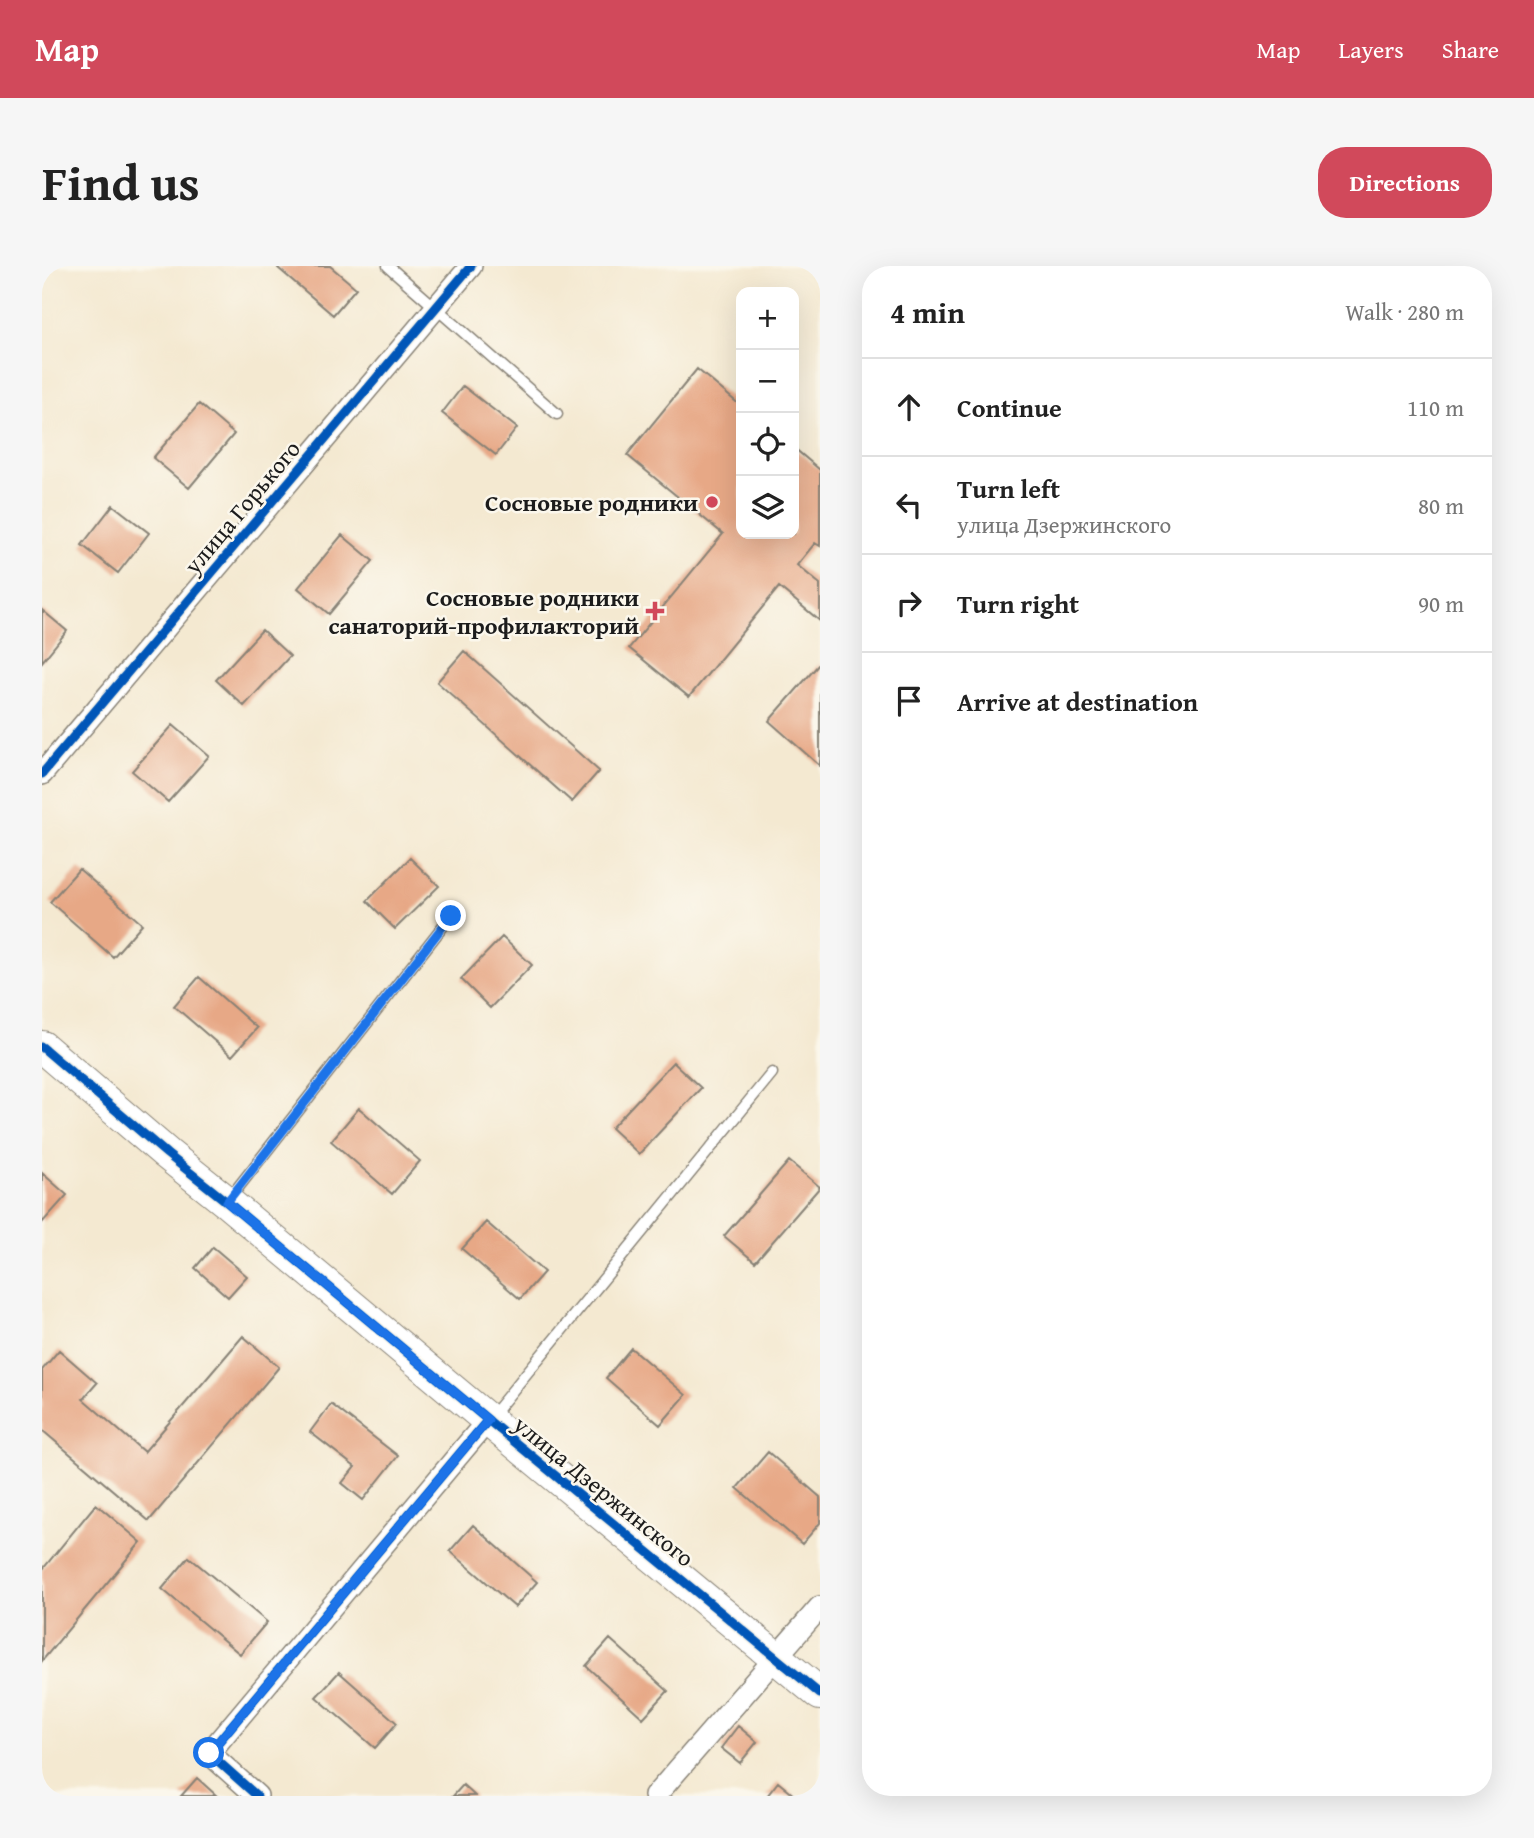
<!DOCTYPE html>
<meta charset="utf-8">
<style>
body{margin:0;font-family:"Gentium Book Plus",serif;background:#f6f6f6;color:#222}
.controls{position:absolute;right:21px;top:21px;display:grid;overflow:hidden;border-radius:14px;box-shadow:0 7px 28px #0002}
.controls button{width:63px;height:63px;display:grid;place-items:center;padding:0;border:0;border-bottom:2px solid #e0e0e0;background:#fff;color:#222;font:35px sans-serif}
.stop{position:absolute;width:21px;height:21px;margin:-16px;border:5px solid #1a73e8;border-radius:50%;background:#fff}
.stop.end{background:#1a73e8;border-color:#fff;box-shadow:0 2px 7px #0008}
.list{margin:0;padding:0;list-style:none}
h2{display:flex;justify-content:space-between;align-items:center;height:91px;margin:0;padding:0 28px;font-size:30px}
h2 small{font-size:23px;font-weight:400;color:#767676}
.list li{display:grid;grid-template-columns:46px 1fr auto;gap:21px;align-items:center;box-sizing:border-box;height:98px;padding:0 28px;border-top:2px solid #e0e0e0}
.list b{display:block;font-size:26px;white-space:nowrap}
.list p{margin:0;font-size:23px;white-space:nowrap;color:#767676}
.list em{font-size:23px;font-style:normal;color:#767676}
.icon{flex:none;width:38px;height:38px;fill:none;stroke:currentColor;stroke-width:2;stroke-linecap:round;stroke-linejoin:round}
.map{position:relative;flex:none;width:778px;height:1530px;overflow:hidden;border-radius:28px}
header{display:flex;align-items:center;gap:42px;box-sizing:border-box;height:98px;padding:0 35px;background:#d1495b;color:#fff}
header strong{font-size:33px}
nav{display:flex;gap:38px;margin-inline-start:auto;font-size:24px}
.intro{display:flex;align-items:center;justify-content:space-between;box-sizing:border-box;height:168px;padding:0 42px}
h1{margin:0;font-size:49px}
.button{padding:18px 32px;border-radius:28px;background:#d1495b;color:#fff;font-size:24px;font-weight:700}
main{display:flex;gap:42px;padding:0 42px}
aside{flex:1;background:#fff;border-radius:28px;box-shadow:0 7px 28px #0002}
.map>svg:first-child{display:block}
</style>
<header>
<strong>Map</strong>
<nav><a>Map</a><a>Layers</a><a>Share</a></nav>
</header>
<div class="intro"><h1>Find us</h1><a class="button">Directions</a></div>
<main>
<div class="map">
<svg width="778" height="1530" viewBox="0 0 778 1530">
<rect width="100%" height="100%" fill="#fbf7ec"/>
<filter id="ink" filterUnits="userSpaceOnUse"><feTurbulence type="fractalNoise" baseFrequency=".0143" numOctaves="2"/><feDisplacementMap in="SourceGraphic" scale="14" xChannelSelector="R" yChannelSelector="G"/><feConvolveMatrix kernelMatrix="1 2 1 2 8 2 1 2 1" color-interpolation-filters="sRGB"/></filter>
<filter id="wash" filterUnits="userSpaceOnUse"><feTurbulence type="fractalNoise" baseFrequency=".00686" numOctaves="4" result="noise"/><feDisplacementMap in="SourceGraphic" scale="28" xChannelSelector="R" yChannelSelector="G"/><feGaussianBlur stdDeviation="1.57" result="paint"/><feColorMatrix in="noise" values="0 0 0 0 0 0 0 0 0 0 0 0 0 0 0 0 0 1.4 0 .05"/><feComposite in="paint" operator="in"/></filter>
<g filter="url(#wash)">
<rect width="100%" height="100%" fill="#f4e9d1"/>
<g id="blocks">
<!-- building -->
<path fill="#e7a886" d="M 237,0 L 288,0 L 314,22 L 291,49 L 236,2 Z
M 655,103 L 699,140 L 699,268 L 752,268 L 752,182 L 778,204 L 778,280 L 773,277 L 755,299 L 778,318 L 778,355 L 737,321 L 647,431 L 587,382 L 681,268 L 585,189 Z
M 421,120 L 475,162 L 454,189 L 400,147 Z
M 157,138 L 192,168 L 147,222 L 111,192 Z
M 71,239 L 107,267 L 76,307 L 40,279 Z
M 300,269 L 331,295 L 287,348 L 256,322 Z
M 0,344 L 25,365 L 0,396 Z
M 220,364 L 248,390 L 202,440 L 174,414 Z
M 422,385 L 557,505 L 530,536 L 395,416 Z
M 778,397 L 778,500 L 727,455 Z
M 131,459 L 167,490 L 126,536 L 90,505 Z
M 368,592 L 397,620 L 353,663 L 325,635 Z
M 37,603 L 100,658 L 71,691 L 8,636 Z
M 460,671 L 490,699 L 448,742 L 419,713 Z
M 157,711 L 215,762 L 190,790 L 132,740 Z
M 631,796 L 659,822 L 597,888 L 569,862 Z
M 317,842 L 378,895 L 350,928 L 289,875 Z
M 747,895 L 778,921 L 713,996 L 682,970 Z
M 0,907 L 25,929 L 0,957 Z
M 444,956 L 502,1006 L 478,1033 L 420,983 Z
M 171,981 L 205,1010 L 186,1031 L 153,1002 Z
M 201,1070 L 237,1101 L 107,1255 L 0,1164 L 0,1104 L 17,1084 L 55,1117 L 41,1133 L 102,1186 Z
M 589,1082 L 644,1129 L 618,1159 L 564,1112 Z
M 289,1138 L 356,1190 L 321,1234 L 300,1217 L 313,1201 L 268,1166 Z
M 726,1186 L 778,1231 L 778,1257 L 760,1278 L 695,1222 Z
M 54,1238 L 99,1276 L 0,1395 L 0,1304 Z
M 431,1259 L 495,1316 L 473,1341 L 408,1285 Z
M 147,1291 L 225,1356 L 198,1388 L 120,1323 Z
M 568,1373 L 626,1425 L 601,1452 L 544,1400 Z
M 297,1406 L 355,1457 L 333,1482 L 274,1431 Z
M 696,1460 L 715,1476 L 698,1497 L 679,1482 Z
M 155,1512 L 175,1530 L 139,1530 Z
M 736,1516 L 753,1530 L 725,1530 Z
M 421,1519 L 433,1530 L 411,1530 Z"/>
</g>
</g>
<g filter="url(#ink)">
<use href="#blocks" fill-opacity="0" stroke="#888276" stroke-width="2"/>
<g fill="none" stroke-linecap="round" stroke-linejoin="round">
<defs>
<path id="lane" d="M 346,0 L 515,148
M 187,933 L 409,650
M 448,1152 L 730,807"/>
<path id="street" d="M 0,508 L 429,0
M 215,1530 L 167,1487 L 446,1154
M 613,1530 L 778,1341"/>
<path id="secondary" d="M 0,781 L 125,888 L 185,936 L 446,1154 L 778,1428"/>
</defs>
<!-- lane casing -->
<use href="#lane" stroke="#888276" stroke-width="13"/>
<!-- street casing -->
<use href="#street" stroke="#888276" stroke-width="24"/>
<!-- secondary casing -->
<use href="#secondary" stroke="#888276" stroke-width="34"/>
<!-- lane -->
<use href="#lane" stroke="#fff" stroke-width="10"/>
<!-- street -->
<use href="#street" stroke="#fff" stroke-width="21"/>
<!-- secondary -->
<use href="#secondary" stroke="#fff" stroke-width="32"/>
<defs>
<path id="cycleway" d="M 0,508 L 429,0
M 0,781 L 125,888 L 185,936 L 446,1154 L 778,1428
M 215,1530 L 167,1487 L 446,1154"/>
</defs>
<!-- cycleway casing -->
<use href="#cycleway" stroke="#fbf7ec" stroke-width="13"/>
<!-- cycleway -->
<use href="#cycleway" stroke="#0057b8" stroke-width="9"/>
</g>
</g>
<g fill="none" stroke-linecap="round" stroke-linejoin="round" filter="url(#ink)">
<!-- route -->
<path stroke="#1a73e8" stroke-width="9" d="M 167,1487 L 446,1154 L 185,936 L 409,650"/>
</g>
<!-- markers -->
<g fill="#d1495b" stroke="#fbf7ec" stroke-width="2.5">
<circle cx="670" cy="236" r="7"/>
<path d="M609.5 334.5h7v7h7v7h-7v7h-7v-7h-7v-7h7z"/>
</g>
<g text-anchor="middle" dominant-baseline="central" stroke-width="5" stroke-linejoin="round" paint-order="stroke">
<!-- poi labels -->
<g font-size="24" font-weight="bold" fill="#1c1c1c" stroke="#fbf7ec" text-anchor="end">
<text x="656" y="236">Сосновые родники</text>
<text x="597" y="331">Сосновые родники<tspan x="597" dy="28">санаторий-профилакторий</tspan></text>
</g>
<!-- street labels -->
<g font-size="24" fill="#1c1c1c" stroke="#fbf7ec">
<text transform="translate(200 241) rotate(-50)">улица Горького</text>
<text transform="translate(562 1225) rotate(39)">улица Дзержинского</text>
</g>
</g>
</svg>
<div class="controls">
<button>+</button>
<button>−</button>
<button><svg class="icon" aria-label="locate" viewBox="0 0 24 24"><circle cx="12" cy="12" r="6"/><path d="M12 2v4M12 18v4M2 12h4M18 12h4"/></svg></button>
<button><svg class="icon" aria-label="layers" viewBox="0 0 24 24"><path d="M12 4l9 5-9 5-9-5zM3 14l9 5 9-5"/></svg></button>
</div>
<div class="stop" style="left:167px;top:1487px"></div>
<div class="stop end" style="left:409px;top:650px"></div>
</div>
<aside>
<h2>4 min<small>Walk · 280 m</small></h2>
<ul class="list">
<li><svg class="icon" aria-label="ahead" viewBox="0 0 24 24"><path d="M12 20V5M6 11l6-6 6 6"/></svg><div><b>Continue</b></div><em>110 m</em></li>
<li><svg class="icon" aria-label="left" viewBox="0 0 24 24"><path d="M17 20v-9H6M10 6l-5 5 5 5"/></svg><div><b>Turn left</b><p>улица Дзержинского</p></div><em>80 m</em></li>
<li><svg class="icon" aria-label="right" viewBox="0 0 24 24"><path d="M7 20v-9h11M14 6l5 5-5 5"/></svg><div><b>Turn right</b></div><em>90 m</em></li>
<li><svg class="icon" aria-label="arrive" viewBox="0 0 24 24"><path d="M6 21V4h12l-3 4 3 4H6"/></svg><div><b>Arrive at destination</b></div></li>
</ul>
</aside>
</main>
